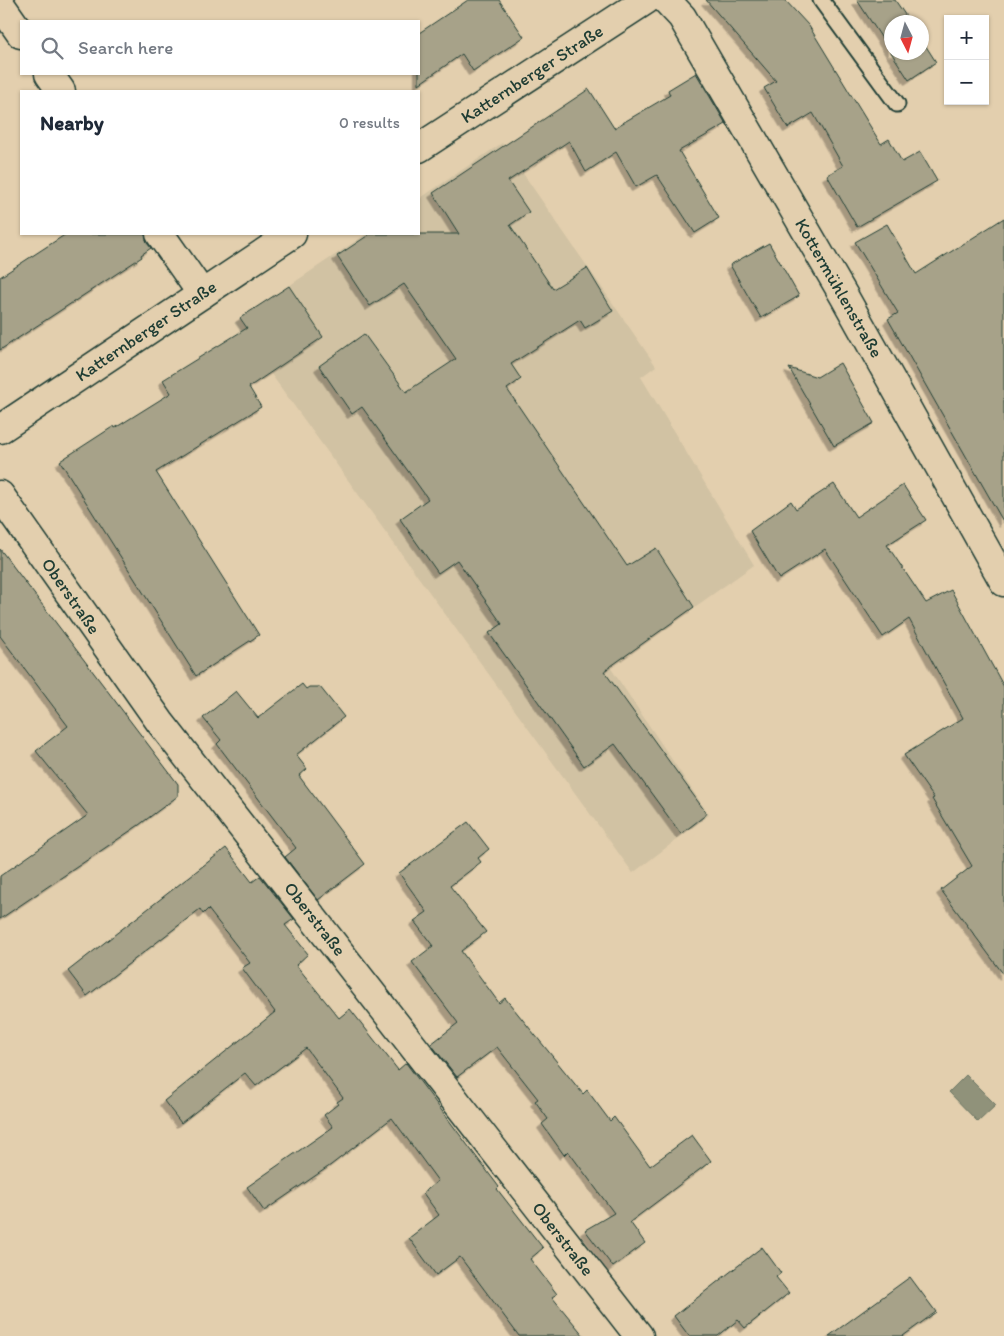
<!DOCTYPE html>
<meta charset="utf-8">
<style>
body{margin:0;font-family:Itim,sans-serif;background:#f2f2f3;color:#1f2937}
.controls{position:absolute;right:15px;top:15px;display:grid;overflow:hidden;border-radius:0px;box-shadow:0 1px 4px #0004}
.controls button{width:45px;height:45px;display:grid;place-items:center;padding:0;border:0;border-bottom:1px solid #e0e1e3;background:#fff;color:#1f2937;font:25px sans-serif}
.compass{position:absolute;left:884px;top:15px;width:45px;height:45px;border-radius:50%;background:#fff;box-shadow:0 1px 4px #0004;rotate:174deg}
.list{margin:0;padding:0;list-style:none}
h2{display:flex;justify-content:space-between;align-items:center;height:65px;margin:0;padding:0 20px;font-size:21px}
h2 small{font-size:16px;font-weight:400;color:#747a83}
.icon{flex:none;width:28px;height:28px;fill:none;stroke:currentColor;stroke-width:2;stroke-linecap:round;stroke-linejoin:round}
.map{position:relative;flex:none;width:1004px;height:1336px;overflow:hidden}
.search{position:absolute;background:#fff;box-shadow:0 1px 4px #0004;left:20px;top:20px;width:400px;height:55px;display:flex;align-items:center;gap:12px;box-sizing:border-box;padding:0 18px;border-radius:0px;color:#747a83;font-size:19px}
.panel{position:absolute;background:#fff;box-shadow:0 1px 4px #0004;left:20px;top:90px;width:400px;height:145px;border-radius:0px}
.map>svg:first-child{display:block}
</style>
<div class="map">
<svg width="1004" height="1336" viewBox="0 0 1004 1336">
<defs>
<filter id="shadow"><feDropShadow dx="-4.5" dy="4.5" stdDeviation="0" flood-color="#0004"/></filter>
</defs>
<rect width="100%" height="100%" fill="#e3cfae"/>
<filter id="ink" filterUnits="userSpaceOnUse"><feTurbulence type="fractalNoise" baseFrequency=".02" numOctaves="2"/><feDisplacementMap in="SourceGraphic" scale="10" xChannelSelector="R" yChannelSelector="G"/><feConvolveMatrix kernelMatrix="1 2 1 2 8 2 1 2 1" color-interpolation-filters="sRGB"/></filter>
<g filter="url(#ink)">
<!-- built -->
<path fill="#d1c2a3" d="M 502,143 L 656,366 L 641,377 L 754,565 L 610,667 L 709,815 L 633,873 L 234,323 L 366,234 L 419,234 L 419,199 Z"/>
<!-- water -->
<path fill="#90927a" stroke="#63705e" d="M 966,1075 L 996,1105 L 978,1122 L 949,1092 Z"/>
<!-- building -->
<path fill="#a7a289" stroke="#1f3d34" filter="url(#shadow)" d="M 468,0 L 499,0 L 524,37 L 473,71 L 462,54 L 419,84 L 419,33 Z
M 706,0 L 785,0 L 809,26 L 881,144 L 889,139 L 902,162 L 920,152 L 937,181 L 857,227 L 827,175 L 843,166 L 813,113 L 788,128 L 764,88 L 776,81 Z
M 857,0 L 895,0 L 910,22 L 892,22 L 892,52 L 922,52 L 922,40 L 936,62 L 909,80 Z
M 696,73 L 726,124 L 679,151 L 719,218 L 695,233 L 657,175 L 636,187 L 616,152 L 586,172 L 569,141 L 508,181 L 529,212 L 510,225 L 553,289 L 587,268 L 613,311 L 585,328 L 580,320 L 511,364 L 521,379 L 507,389 L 627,566 L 656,548 L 694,607 L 604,671 L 707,814 L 681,834 L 615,744 L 584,766 L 489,633 L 502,624 L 457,560 L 438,573 L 400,519 L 428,499 L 362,407 L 352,414 L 319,366 L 364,334 L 406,392 L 456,359 L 404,284 L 370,306 L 337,256 L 370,234 L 459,234 L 433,193 L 589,89 L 614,128 L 670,95 L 668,90 Z
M 1004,218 L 1004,523 L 888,319 L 898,313 L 855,242 L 887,224 L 916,274 Z
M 66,234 L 145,234 L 147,243 L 151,248 L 141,255 L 142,257 L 0,350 L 0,277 Z
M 769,243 L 799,296 L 761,318 L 730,265 Z
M 289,286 L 323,337 L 249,387 L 261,407 L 156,472 L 259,635 L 196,676 L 60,461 L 114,426 L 115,428 L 171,393 L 163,380 L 247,328 L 240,318 Z
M 840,363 L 874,423 L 834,446 L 789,368 L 817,377 Z
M 834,484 L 856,517 L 903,485 L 926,520 L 887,545 L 926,603 L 951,590 L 1004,687 L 1004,975 L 941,890 L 972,866 L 932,799 L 934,798 L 904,755 L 963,718 L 909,619 L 883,637 L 825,549 L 779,579 L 750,531 L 791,501 L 796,509 Z
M 0,549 L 178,784 L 178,796 L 139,825 L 0,919 L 0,876 L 88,815 L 36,751 L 68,726 L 0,636 Z
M 302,684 L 306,689 L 309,687 L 320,687 L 344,717 L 296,755 L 307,769 L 299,776 L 365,864 L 318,900 L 285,857 L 296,848 L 217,744 L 221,740 L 203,718 L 236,691 L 258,718 Z
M 468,822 L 489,849 L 478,858 L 481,862 L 450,886 L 486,932 L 461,951 L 499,1003 L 505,998 L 583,1094 L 587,1090 L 610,1121 L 614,1117 L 650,1166 L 692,1135 L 711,1161 L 630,1222 L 645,1243 L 613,1267 L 585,1230 L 614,1213 L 568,1151 L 564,1155 L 542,1124 L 548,1119 L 535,1101 L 538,1099 L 497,1047 L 457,1077 L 431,1044 L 458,1023 L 412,962 L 433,946 L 414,921 L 427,912 L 399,873 Z
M 226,848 L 252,882 L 260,876 L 294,919 L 285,925 L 308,954 L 296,965 L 339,1018 L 350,1009 L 398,1070 L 406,1063 L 499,1187 L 497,1189 L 543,1248 L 530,1259 L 557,1294 L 552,1297 L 584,1336 L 519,1336 L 460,1257 L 436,1275 L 409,1238 L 439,1215 L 423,1193 L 438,1181 L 392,1118 L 331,1165 L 264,1211 L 247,1187 L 333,1127 L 324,1115 L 338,1104 L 337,1102 L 343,1098 L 306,1048 L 256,1086 L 245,1073 L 181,1123 L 164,1101 L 275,1012 L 242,968 L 250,963 L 208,909 L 203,914 L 200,909 L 87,996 L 68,971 Z
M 762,1247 L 781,1273 L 776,1277 L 789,1293 L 745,1328 L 738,1320 L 718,1336 L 689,1336 L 674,1316 Z
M 910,1277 L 936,1312 L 903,1336 L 829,1336 Z"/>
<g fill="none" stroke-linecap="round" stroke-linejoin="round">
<defs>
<path id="lane" d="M 821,0 L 897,104"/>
<path id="street" d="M 666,0 L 682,17 L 844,296 L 1004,582
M 0,4 L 21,34
M 49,74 L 61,91
M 160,234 L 202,294
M 0,495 L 160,722 L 639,1336"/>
<path id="secondary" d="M 419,148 L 646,0
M 0,429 L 292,234"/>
</defs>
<!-- lane casing -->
<use href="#lane" stroke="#1f3d34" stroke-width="19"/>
<!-- street casing -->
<use href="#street" stroke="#1f3d34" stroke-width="31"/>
<!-- secondary casing -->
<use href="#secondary" stroke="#1f3d34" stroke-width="31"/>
<!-- lane -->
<use href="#lane" stroke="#e3cfae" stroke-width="15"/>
<!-- street -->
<use href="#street" stroke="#e3cfae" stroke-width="28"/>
<!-- secondary -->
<use href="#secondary" stroke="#e3cfae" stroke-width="28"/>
</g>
</g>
<g text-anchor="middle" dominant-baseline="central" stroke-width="4" stroke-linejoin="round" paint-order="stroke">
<!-- street labels -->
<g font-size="18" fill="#1f3d34" stroke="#e3cfae">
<text transform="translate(532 74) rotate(-33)">Katternberger Straße</text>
<text transform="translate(839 288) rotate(60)">Kottermühlenstraße</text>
<text transform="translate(146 331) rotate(-34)">Katternberger Straße</text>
<text transform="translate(71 596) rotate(55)">Oberstraße</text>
<text transform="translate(315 919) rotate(52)">Oberstraße</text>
<text transform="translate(563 1239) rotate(52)">Oberstraße</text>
</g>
</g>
</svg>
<div class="controls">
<button>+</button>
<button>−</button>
</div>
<svg class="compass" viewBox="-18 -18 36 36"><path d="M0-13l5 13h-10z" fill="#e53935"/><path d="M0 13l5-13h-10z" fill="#747a83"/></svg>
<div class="search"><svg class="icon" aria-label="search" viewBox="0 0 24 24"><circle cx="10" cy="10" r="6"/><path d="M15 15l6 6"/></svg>Search here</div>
<section class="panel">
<h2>Nearby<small>0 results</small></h2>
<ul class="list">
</ul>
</section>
</div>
